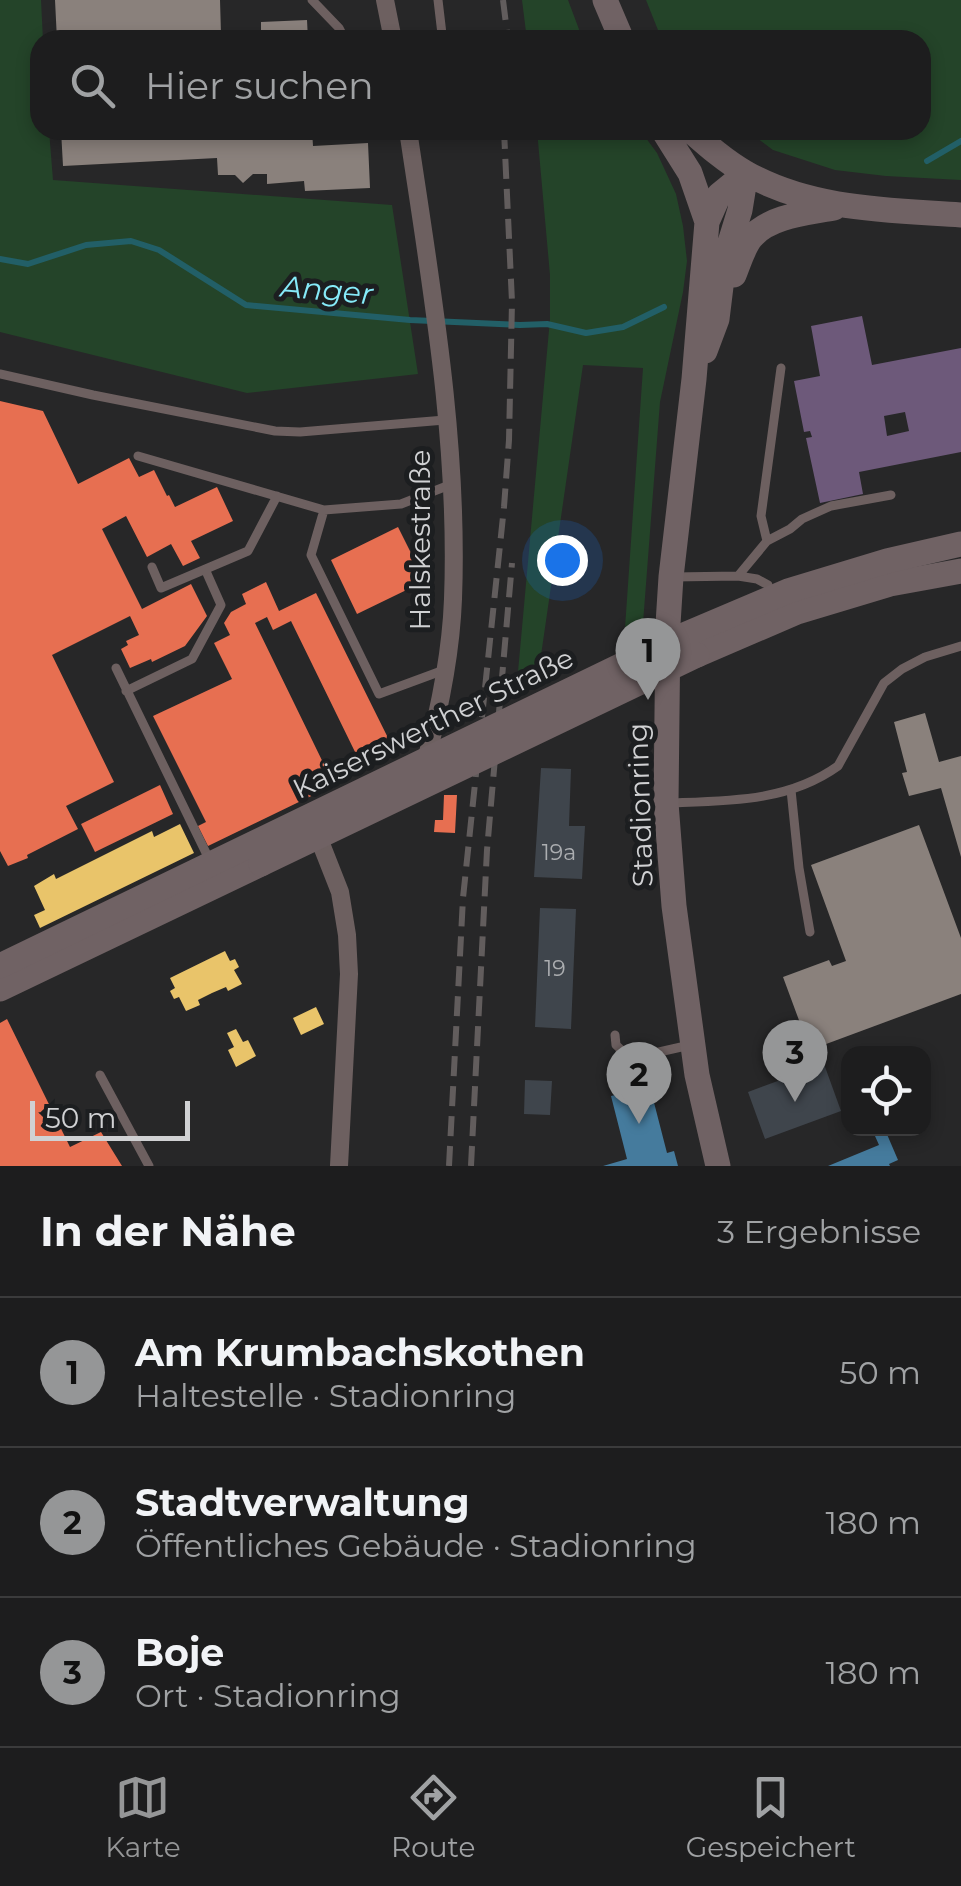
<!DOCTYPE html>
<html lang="de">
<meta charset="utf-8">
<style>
body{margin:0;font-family:Montserrat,sans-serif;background:#252627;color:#f1f3f6}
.controls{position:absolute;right:30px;bottom:30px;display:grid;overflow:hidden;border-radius:20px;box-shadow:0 5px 15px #0003}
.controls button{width:90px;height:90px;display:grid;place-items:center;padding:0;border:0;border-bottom:2px solid #3b3b3c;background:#1d1d1e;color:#f1f3f6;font:50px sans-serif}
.scale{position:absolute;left:30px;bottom:25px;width:160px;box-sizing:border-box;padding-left:10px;border:5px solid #d0d1d3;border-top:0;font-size:28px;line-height:35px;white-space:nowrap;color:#d0d1d3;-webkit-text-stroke:8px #1c1e20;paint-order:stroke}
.you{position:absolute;left:562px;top:560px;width:35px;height:35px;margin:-25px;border:8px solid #fff;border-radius:50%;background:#1a73e8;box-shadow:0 0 0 15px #1a73e833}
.badge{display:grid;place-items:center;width:65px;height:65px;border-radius:50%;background:#959697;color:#111;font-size:32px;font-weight:700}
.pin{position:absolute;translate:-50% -82px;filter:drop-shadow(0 2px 5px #0008)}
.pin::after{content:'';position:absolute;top:52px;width:35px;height:30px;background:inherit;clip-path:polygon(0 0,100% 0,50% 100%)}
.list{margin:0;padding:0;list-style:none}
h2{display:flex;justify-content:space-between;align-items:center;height:130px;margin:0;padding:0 40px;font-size:42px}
h2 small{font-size:32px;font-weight:400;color:#a0a2a4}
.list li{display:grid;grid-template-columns:65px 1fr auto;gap:30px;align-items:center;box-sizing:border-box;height:150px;padding:0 40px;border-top:2px solid #3b3b3c}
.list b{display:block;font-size:38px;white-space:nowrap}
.list p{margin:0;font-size:32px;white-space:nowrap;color:#a0a2a4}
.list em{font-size:32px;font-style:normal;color:#a0a2a4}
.icon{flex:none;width:55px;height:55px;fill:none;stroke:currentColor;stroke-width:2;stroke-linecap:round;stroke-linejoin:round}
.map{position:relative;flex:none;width:961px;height:1166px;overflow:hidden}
.search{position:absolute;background:#1d1d1e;box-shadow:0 5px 15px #0003;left:30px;right:30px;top:30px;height:110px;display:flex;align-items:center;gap:25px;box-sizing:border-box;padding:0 35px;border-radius:30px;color:#a0a2a4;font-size:38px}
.sheet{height:580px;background:#1d1d1e}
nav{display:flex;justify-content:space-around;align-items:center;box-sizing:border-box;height:140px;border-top:2px solid #3b3b3c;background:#1d1d1e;font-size:28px;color:#a0a2a4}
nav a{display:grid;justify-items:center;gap:5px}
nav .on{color:#959697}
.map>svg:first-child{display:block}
</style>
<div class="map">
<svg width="961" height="1166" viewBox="0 0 961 1166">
<rect width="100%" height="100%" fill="#272728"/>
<!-- green -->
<path fill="#244429" d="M 0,0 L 41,0 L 43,40 L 40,40 L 40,130 L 49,130 L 53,180 L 392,205 L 418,374 L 247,393 L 0,332 Z
M 522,0 L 568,0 L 583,40 L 527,40 Z
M 646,0 L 961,0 L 961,180 L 886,176 L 835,170 L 773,150 L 746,130 L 921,130 L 921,40 L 662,40 Z
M 537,130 L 640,130 L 657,153 L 676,194 L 683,226 L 687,261 L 683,292 L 660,402 L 643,623 L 625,628 L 643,368 L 583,365 L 537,683 L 516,694 L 550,319 L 550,275 Z"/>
<!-- homes -->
<path fill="#e9c46a" d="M 180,824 L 194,853 L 40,928 L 34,915 L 45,910 L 34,886 L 54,874 L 56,879 L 152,831 L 154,837 Z
M 225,951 L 230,961 L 235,959 L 239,967 L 234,970 L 242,984 L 228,991 L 226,987 L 212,993 L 198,1000 L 200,1005 L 186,1011 L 179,997 L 174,999 L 170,991 L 175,988 L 170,978 Z
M 316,1007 L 324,1024 L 301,1035 L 293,1018 Z
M 236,1029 L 243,1042 L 248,1040 L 256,1056 L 236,1067 L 228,1050 L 234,1047 L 227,1033 Z"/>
<!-- shops -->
<path fill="#e76f51" d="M 0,401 L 43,411 L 78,484 L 129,458 L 139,477 L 154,470 L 167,496 L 169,495 L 175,507 L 217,487 L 233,521 L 191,541 L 200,558 L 183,566 L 171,544 L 147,557 L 126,516 L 102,529 L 142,609 L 191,584 L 207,616 L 185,646 L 152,662 L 151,659 L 130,668 L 121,649 L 128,645 L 126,641 L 139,635 L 130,616 L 52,655 L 114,782 L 66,806 L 78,829 L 27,855 L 28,858 L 8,866 L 0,851 Z
M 398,527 L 425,581 L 357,614 L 331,560 Z
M 266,582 L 279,611 L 316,593 L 396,754 L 357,773 L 350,759 L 357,756 L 291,621 L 273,630 L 267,617 L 255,623 L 334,785 L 208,846 L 198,826 L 206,822 L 153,716 L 232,679 L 214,643 L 230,635 L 224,623 L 231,612 L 246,604 L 242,594 Z
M 160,785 L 173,814 L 95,852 L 81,824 Z
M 444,795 L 457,795 L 455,833 L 434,832 L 435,820 L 443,820 Z
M 7,1019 L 70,1147 L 101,1132 L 122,1166 L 0,1166 L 0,1023 Z"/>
<!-- offices -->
<path fill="#6d597a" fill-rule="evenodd" d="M 862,316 L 872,365 L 961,348 L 961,452 L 859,472 L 863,494 L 820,503 L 806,438 L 812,437 L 810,431 L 804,432 L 794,381 L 820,376 L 811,326 ZM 905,412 L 909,431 L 887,436 L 884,416 Z"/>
<!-- public -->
<path fill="#457b9d" d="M 650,1087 L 667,1153 L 674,1151 L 678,1166 L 603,1166 L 627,1159 L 611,1096 Z
M 886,1132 L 898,1160 L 889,1164 L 890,1166 L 828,1166 L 879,1145 L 875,1136 Z"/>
<!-- industry -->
<path fill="#8a817c" d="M 55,0 L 220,0 L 221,34 L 261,34 L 261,22 L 307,20 L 308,40 L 57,40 Z
M 61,130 L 312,130 L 313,146 L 368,143 L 370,188 L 305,191 L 304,181 L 267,184 L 267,174 L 253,174 L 243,183 L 235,175 L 218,175 L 217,158 L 63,166 Z
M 925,713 L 939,762 L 961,756 L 961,857 L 941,788 L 909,796 L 902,773 L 907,772 L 894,722 Z
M 919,825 L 961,938 L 961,994 L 810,1050 L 783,977 L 829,960 L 832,966 L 846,961 L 811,865 Z"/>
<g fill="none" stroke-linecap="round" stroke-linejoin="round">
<!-- stream -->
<path stroke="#225f67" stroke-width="6" d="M 927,161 L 961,141
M 0,259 L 28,264 L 86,245 L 131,241 L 159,250 L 246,305 L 410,320 L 520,325 L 547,324 L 586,333 L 623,327 L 664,307"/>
</g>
<!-- building -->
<path fill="#3f454c" d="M 541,768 L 571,769 L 569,826 L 585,826 L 582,879 L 534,877 Z
M 540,908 L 576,909 L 571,1029 L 535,1027 Z
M 824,1064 L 841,1111 L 765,1139 L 748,1092 Z
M 525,1080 L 552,1081 L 550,1115 L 524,1114 Z"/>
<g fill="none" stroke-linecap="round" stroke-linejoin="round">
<!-- lane -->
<path stroke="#6d6060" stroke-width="9" d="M 312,0 L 339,28 L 345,40
M 438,0 L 442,34
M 0,374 L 93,395 L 275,431 L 300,432 L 445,420
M 138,456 L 324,510 L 401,504 L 452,484
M 324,510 L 311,555 L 379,694 L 444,670
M 767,541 L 761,516 L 781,368
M 152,567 L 161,588 L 248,551 L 277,496
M 738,576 L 757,579 L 768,585
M 673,577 L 738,576 L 767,541 L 790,529 L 802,519 L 831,506 L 891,495
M 116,668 L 209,859
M 126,691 L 192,659 L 221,605 L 205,569
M 791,790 L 799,868 L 810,932
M 669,803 C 727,801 788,802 838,766 L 884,683 L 902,669 L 925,657 L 961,646
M 615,1035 L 616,1045 L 628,1056 L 637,1057 L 690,1045
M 100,1075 L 149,1166"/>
<!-- street -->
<path stroke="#6d6060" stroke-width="18" d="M 385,0 L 393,40
M 408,130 C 431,285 459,442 453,599 C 451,653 439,712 425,764
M 316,831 L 340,892 L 347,935 L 349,974 L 339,1166"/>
<!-- secondary -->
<path stroke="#706264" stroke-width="25" d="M 605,0 L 622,40
M 663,130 L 690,173 L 707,222
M 690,130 C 707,145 725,161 746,173 C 811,210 889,210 961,215
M 734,275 C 739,263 743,248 751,238 C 769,216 808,213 834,208
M 705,351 L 717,319 L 724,262 L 740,210 L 746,173
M 697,655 L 797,612 L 890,584 L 961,571
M 0,989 L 261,864
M 718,1166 L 697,1075 L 674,906 L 666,803 L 668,624 L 671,577 L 694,379 L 707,222 L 719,195 L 746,173"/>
<!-- rail -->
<path stroke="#625d5d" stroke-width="6" stroke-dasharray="20 10" stroke-linecap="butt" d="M 503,0 L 508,40
M 449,1166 L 463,898 L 504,507 L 509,440 L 512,302 L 504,130
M 471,1166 L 487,850 L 512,563"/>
<!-- secondary-bridge -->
<path stroke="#706264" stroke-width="25" d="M 261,864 L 697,655
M 0,966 L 684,635 L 788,591 L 887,561 L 961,544"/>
</g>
<g text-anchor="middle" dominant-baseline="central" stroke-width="10" stroke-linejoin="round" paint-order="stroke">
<!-- number labels -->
<g font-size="22" fill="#acaeb1">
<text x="559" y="852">19a</text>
<text x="555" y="968">19</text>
</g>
<!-- street labels -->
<g font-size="28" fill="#d0d1d3" stroke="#1c1e20">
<text transform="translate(420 540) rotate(-90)">Halskestraße</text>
<text transform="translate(433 723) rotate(-26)">Kaiserswerther Straße</text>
<text transform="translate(640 805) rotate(-92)">Stadionring</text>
</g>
<!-- water labels -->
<g font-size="30" font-style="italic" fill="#86ebf9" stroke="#1c1e20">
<text transform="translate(327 290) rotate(5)">Anger</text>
</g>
</g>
</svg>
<div class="controls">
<button><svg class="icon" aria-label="locate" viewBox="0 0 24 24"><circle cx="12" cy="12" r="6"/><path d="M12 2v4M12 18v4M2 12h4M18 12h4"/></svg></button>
</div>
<div class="scale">50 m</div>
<div class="you"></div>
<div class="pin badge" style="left:648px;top:700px">1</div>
<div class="pin badge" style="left:639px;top:1124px">2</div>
<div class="pin badge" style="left:795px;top:1102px">3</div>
<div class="search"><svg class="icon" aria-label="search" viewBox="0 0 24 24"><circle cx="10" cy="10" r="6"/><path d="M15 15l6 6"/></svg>Hier suchen</div>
</div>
<section class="sheet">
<h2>In der Nähe<small>3 Ergebnisse</small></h2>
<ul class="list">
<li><span class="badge">1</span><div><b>Am Krumbachskothen</b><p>Haltestelle · Stadionring</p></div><em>50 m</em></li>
<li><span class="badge">2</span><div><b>Stadtverwaltung</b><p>Öffentliches Gebäude · Stadionring</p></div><em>180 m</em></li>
<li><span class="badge">3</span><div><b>Boje</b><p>Ort · Stadionring</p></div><em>180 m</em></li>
</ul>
</section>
<nav>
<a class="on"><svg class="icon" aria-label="map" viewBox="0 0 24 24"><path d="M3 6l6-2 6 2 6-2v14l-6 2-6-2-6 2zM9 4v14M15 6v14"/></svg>Karte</a>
<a><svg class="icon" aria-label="directions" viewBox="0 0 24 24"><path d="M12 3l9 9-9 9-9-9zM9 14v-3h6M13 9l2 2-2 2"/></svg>Route</a>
<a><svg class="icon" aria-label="saved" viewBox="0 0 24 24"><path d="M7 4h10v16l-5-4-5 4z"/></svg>Gespeichert</a>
</nav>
